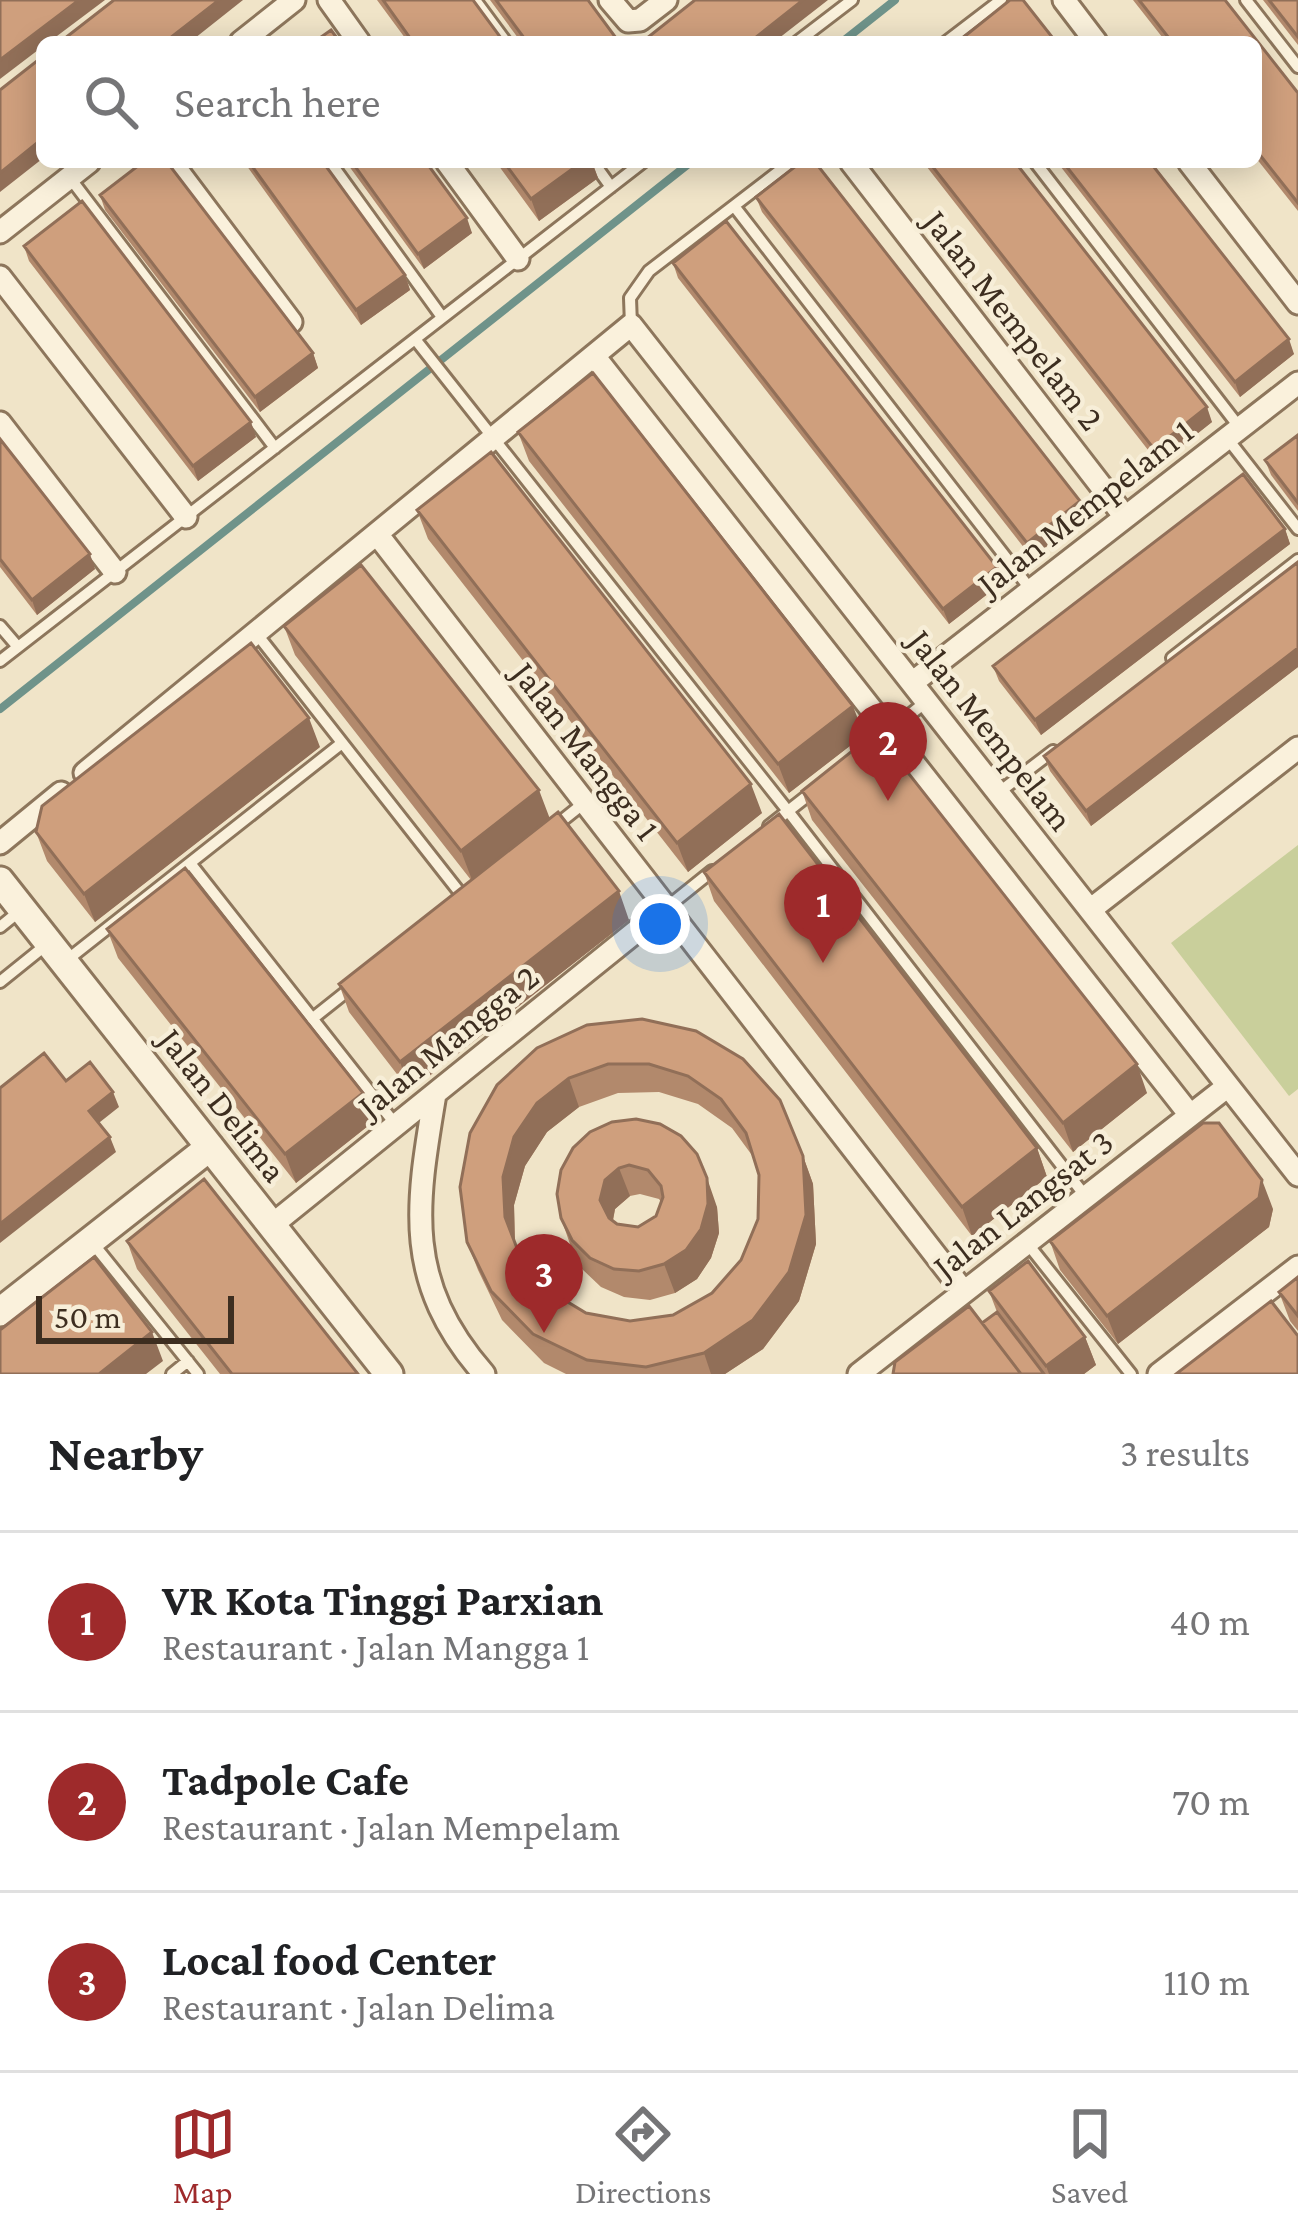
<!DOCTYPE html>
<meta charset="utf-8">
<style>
body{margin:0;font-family:"Crimson Pro",serif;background:#f6f6f6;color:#202124}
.scale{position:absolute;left:36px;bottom:30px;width:198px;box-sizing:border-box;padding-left:12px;border:6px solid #3d2e20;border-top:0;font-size:33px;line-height:42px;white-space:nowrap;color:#3d2e20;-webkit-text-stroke:9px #f7eed8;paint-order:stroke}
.you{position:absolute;left:660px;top:924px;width:42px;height:42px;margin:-30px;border:9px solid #fff;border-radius:50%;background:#1a73e8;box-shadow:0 0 0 18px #1a73e833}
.badge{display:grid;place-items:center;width:78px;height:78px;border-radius:50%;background:#9e2a2b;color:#fff;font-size:39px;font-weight:700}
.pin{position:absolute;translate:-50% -99px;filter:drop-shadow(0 3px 6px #0008)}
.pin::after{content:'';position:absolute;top:63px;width:42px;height:36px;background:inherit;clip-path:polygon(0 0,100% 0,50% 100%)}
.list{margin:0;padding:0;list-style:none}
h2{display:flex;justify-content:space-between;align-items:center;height:156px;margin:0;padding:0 48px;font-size:51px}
h2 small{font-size:39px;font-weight:400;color:#757577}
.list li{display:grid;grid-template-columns:78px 1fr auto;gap:36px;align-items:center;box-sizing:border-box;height:180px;padding:0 48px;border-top:3px solid #e0e0e0}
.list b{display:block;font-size:45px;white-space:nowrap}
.list p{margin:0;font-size:39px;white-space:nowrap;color:#757577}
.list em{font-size:39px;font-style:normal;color:#757577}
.icon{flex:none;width:66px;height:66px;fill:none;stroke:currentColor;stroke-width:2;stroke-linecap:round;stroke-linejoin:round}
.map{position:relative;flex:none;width:1298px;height:1374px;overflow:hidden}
.search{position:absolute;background:#fff;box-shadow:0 6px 30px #0003;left:36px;right:36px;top:36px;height:132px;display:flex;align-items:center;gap:30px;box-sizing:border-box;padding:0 42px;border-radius:18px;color:#757577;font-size:45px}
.sheet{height:696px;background:#fff}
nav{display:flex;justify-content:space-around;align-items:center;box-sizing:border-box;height:168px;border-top:3px solid #e0e0e0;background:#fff;font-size:33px;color:#757577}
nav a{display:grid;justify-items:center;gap:6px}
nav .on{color:#9e2a2b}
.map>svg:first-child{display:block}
</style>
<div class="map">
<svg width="1298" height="1374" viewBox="0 0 1298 1374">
<rect width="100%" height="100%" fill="#f0e4c8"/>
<!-- green -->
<path fill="#c9cf9b" d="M 1298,845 L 1298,1089 L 1289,1096 L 1171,943 Z"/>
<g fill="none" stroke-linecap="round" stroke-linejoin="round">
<!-- stream -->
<path stroke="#6f938a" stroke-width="8" d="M 842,42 L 895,0
M 0,709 L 691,162"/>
<defs>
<path id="service" d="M 475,0 L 506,42
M 1246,0 L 1298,67
M 797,42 L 852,0
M 946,42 L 1001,0
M 330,162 L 442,317
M 593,162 L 611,187
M 1035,162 L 1240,428
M 70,178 L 275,448
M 734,206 L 1031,590
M 631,325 L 630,298 L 649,271 L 791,162
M 415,339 L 788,811 L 1086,1197
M 1227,438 L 1298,529
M 0,626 L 18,647
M 256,633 L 464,898
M 1172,658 L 1298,560
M 0,661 L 643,162
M 887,733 L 927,701
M 998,793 L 1053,751
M 769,826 L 811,793
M 554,827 L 584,803
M 190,863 L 396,1125
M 666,908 L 712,871
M 0,927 L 21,910
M 67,960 L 342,743
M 0,982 L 46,945
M 312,1019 L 351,988
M 91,1241 L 198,1374
M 1027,1243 L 1131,1374
M 172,1374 L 188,1361"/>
<path id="minor" d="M 329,0 L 359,42
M 610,0 L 628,21 L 640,20 L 666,0
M 1064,0 L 1096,42
M 241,42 L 294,0
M 171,162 L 291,322
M 447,162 L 518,259
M 851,162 L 1125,517
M 1189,162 L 1298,303
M 0,232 L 89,162
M 0,277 L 186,517
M 594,356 L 1190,1115
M 0,423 L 115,572
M 377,534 L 964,1292
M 912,683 L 1298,383
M 85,773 L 631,325 L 1298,1175
M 0,843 L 61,793
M 1090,910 L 1298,748
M 435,1094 C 416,1207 403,1281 484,1374
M 272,1225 L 665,908
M 859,1374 L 1228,1086
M 1159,1374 L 1298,1267"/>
<path id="tertiary" d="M 0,881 L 389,1374
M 0,1312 L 210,1147"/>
</defs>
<!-- service casing -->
<use href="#service" stroke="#8d765c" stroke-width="16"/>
<!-- minor casing -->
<use href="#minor" stroke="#8d765c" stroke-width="27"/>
<!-- tertiary casing -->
<use href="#tertiary" stroke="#8d765c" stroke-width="33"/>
<!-- service -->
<use href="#service" stroke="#faf1dc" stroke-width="10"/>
<!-- minor -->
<use href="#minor" stroke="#faf1dc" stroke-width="21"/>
<!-- tertiary -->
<use href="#tertiary" stroke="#faf1dc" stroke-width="27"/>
</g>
<!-- wall -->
<path fill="#b2896c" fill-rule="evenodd" d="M 377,0 L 473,0 L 504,42 L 408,42 Z
M 490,0 L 588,0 L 619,42 L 521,42 Z
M 1133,0 L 1225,0 L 1298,93 L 1298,211 L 1256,158 L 1256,42 L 1166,42 Z
M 1263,0 L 1298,0 L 1298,45 Z
M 244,162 L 323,162 L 405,275 L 410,290 L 361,325 Z
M 346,162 L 426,162 L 472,233 L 424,269 Z
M 496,162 L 592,162 L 598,178 L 539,221 Z
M 923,162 L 1015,162 L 1212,422 L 1159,464 Z
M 1057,162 L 1150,162 L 1294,354 L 1240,397 Z
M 100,195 L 313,353 L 318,368 L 260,412 L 105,210 Z
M 756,197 L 1085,516 L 1032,558 L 762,212 Z
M 24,246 L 256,437 L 198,481 L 29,261 Z
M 673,263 L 1003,582 L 949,624 L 678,278 Z
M 518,432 L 864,735 L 789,793 L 529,461 Z
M 1298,435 L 1298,511 L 1271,475 L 1265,460 Z
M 0,439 L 95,569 L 37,615 L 0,567 Z
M 417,510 L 762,813 L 688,872 L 428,539 Z
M 1285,529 L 1290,544 L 1041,735 L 999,681 L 993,666 Z
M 1298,562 L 1298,667 L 1091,826 L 1050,771 L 1044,756 Z
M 284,626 L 549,819 L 629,920 L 410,1091 L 349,1012 L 339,984 L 471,880 L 295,655 Z
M 320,747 L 95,922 L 47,861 L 36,832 Z
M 802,791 L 1147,1093 L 1073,1152 L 812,820 Z
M 704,872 L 1037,1148 L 1047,1177 L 972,1236 L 714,901 Z
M 107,929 L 363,1093 L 373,1122 L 296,1183 L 118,958 Z
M 642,1019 L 803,1156 L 813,1184 L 816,1244 L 799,1301 L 763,1349 L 725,1374 L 566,1374 L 544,1363 L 502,1320 L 478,1270 L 467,1242 L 470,1133 ZM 659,1092 L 698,1104 L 732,1128 L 754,1158 L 759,1175 L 758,1219 L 741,1260 L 712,1293 L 673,1315 L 630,1321 L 586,1313 L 548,1290 L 520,1256 L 515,1245 L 514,1205 L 525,1166 L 547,1132 L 579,1107 L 618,1093 Z
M 612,1122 L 717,1207 L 719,1233 L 711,1258 L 697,1279 L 675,1293 L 650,1300 L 624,1297 L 601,1287 L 582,1269 L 571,1247 L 561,1218 ZM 640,1194 L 659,1199 L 661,1202 L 656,1216 L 638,1227 L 617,1224 L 613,1221 L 615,1209 L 630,1196 Z
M 1273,1209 L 1269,1227 L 1118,1344 L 1060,1270 L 1050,1241 Z
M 127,1241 L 358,1374 L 220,1374 L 137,1269 Z
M 1298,1277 L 1298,1331 L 1290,1321 L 1279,1292 Z
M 989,1291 L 1085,1337 L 1096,1365 L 1084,1374 L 893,1374 L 982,1323 L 997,1312 Z"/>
<!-- shaded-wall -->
<path fill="#916f58" d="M 79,0 L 105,0 L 49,42 L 42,42 L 42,47 L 0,79 L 0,60 Z
M 219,0 L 243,0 L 190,42 L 165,42 Z
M 803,0 L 828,0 L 774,42 L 750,42 Z
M 42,139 L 42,159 L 0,192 L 0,173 Z
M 582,162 L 592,162 L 598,178 L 539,221 L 531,199 Z
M 467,218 L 472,233 L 424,269 L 418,254 Z
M 405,275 L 410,290 L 361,325 L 356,310 Z
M 1289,339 L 1294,354 L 1240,397 L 1235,382 Z
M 313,353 L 318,368 L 260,412 L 255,397 Z
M 1207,407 L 1212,422 L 1159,464 L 1154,449 Z
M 251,422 L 256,437 L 198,481 L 193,466 Z
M 1080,501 L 1085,516 L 1032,558 L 1027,543 Z
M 1285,529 L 1290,544 L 1041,735 L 1035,720 Z
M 90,554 L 95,569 L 37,615 L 32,600 Z
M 997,567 L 1003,582 L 949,624 L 943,609 Z
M 1298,648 L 1298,667 L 1091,826 L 1086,811 Z
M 853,706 L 864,735 L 789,793 L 778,764 Z
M 309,718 L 320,747 L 95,922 L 84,894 Z
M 751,784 L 762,813 L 688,872 L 677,843 Z
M 539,790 L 550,819 L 472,880 L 461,851 Z
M 619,891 L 629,920 L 410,1091 L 400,1062 Z
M 1137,1064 L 1147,1093 L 1073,1152 L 1063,1123 Z
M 569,1078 L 579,1107 L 547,1132 L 525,1166 L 514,1205 L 515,1246 L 505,1217 L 503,1177 L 514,1137 L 537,1103 Z
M 113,1092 L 119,1107 L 95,1126 L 89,1111 Z
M 363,1093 L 373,1122 L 296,1183 L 285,1154 Z
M 110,1137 L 116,1152 L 0,1243 L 0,1224 Z
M 1037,1148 L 1047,1177 L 972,1236 L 962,1207 Z
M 803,1156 L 813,1184 L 816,1244 L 799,1301 L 763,1349 L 725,1374 L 711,1374 L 704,1353 Z
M 619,1168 L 630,1196 L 615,1209 L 611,1229 L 600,1200 L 605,1180 Z
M 707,1178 L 717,1207 L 719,1233 L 711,1258 L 697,1279 L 675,1293 L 664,1264 Z
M 1262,1180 L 1273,1209 L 1269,1227 L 1118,1344 L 1107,1316 Z
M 152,1332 L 163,1361 L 146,1374 L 99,1374 Z
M 1085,1337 L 1096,1365 L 1084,1374 L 1049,1374 L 1046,1366 Z"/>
<!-- building -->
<path fill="#cf9f7d" stroke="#916f58" stroke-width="3" fill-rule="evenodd" d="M 0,0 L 79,0 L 0,60 Z
M 114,0 L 219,0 L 165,42 L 60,42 Z
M 383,0 L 473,0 L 504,42 L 413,42 Z
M 496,0 L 588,0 L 619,42 L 527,42 Z
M 695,0 L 803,0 L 750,42 L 642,42 Z
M 1010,0 L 1023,0 L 1056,42 L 969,42 L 965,36 Z
M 1139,0 L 1225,0 L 1298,93 L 1298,203 L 1256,150 L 1256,42 L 1172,42 Z
M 1269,0 L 1298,0 L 1298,37 Z
M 331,30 L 340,42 L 314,42 Z
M 42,57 L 42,139 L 0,173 L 0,90 Z
M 143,162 L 167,162 L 313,353 L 255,397 L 100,195 Z
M 249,162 L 323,162 L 405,275 L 356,310 Z
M 352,162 L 426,162 L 467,218 L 418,254 Z
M 504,162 L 582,162 L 531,199 Z
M 801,162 L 815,162 L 1080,501 L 1027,543 L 756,197 Z
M 929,162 L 1015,162 L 1207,407 L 1154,449 Z
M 1063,162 L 1150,162 L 1289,339 L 1235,382 Z
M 82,201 L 251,422 L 193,466 L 24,246 Z
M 726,221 L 997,567 L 943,609 L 673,263 Z
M 593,373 L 853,706 L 778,764 L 518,432 Z
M 1298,435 L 1298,503 L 1265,460 Z
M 0,439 L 90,554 L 32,600 L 0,559 Z
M 491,452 L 751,784 L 677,843 L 417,510 Z
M 1243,474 L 1285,529 L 1035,720 L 993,666 Z
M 1298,562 L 1298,648 L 1086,811 L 1044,756 Z
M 361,565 L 539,790 L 461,851 L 284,626 Z
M 251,643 L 309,718 L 84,894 L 36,832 L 42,806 Z
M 876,732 L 1137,1064 L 1063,1123 L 802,791 Z
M 558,812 L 619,891 L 400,1062 L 339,984 Z
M 779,814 L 1037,1148 L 962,1207 L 704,872 Z
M 185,868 L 363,1093 L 285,1154 L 107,929 Z
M 642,1019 L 696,1031 L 743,1059 L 780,1100 L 803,1156 L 806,1215 L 789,1272 L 753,1320 L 704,1353 L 646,1367 L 587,1360 L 533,1334 L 491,1291 L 467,1242 L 460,1187 L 470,1133 L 497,1085 L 537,1048 L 587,1025 ZM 608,1064 L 649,1064 L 688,1076 L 721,1099 L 746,1133 L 759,1175 L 758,1219 L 741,1260 L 712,1293 L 673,1315 L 630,1321 L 586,1313 L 548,1290 L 520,1256 L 505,1217 L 503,1177 L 514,1137 L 537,1103 L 569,1078 Z
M 44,1053 L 66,1081 L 90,1062 L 113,1092 L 89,1111 L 110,1137 L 0,1224 L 0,1088 Z
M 636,1119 L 660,1124 L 681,1136 L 697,1154 L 707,1178 L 708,1204 L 701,1229 L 686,1250 L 664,1264 L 639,1271 L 614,1269 L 590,1258 L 572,1240 L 561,1218 L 557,1194 L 561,1170 L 573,1148 L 590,1132 L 612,1122 ZM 629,1165 L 648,1170 L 661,1186 L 663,1197 L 656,1216 L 638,1227 L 617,1224 L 609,1218 L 600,1200 L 605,1180 L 619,1168 Z
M 1203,1123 L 1219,1123 L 1262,1180 L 1259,1198 L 1107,1316 L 1050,1241 Z
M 204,1179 L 358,1374 L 232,1374 L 127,1241 Z
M 94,1257 L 152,1332 L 99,1374 L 0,1374 L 0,1330 Z
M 1028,1261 L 1085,1337 L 1046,1366 L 989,1291 Z
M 1298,1277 L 1298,1316 L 1279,1292 Z
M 1271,1301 L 1298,1336 L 1298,1374 L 1176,1374 Z
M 969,1306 L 1021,1374 L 893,1374 L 895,1362 Z
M 997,1312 L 1044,1374 L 1021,1374 L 982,1323 Z"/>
<g text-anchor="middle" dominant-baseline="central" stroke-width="9" stroke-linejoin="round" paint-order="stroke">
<!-- street labels -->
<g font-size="36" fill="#3d2e20" stroke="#f7eed8">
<text transform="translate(1014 320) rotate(52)">Jalan Mempelam 2</text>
<text transform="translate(1085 507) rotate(-38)">Jalan Mempelam 1</text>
<text transform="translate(991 730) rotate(52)">Jalan Mempelam</text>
<text transform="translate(586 751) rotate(52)">Jalan Mangga 1</text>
<text transform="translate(448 1041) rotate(-39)">Jalan Mangga 2</text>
<text transform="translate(223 1105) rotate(52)">Jalan Delima</text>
<text transform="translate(1023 1204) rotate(-38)">Jalan Langsat 3</text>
</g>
</g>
</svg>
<div class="scale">50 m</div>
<div class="you"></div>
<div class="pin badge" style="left:823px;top:963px">1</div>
<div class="pin badge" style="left:888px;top:801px">2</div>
<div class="pin badge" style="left:544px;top:1333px">3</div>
<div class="search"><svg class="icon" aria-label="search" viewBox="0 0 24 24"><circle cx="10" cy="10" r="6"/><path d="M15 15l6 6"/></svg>Search here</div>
</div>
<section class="sheet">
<h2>Nearby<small>3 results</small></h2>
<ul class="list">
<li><span class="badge">1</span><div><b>VR Kota Tinggi Parxian</b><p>Restaurant · Jalan Mangga 1</p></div><em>40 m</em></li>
<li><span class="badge">2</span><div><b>Tadpole Cafe</b><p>Restaurant · Jalan Mempelam</p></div><em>70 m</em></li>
<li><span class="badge">3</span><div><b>Local food Center</b><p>Restaurant · Jalan Delima</p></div><em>110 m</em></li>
</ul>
</section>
<nav>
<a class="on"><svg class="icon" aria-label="map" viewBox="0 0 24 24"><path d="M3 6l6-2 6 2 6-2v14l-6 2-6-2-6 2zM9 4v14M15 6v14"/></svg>Map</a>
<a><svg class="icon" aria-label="directions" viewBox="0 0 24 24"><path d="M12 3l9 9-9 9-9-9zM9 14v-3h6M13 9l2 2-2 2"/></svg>Directions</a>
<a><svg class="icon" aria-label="saved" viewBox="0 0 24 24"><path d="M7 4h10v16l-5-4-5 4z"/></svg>Saved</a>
</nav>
